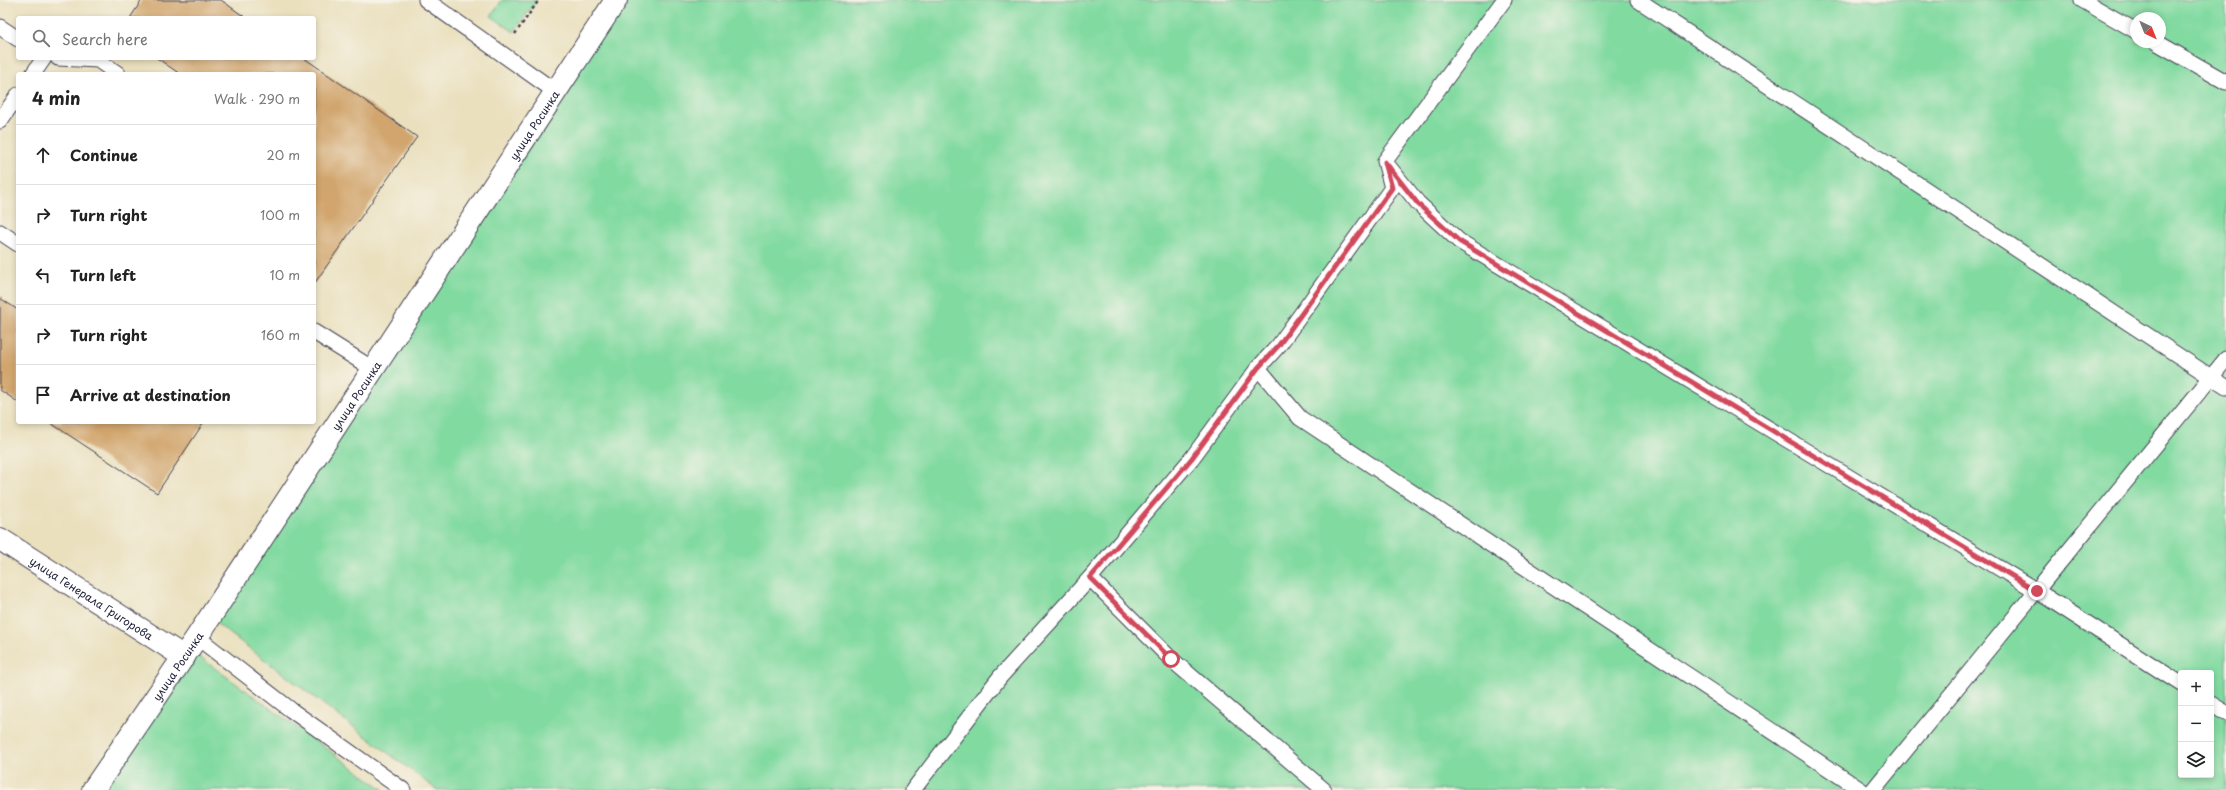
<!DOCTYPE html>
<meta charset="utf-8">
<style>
body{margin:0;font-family:"Playpen Sans",sans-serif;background:#f2f2f2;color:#222}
.controls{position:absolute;right:12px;bottom:12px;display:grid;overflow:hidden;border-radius:4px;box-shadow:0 2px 6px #0003}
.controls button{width:36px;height:36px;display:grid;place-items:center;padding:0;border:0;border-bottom:1px solid #e0e0e0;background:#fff;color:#222;font:20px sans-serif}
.compass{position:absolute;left:2130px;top:12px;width:36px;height:36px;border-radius:50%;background:#fff;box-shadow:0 2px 6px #0003;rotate:137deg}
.stop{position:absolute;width:12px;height:12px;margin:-9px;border:3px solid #d1495b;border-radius:50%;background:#fff}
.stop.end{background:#d1495b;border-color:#fff;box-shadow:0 1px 4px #0008}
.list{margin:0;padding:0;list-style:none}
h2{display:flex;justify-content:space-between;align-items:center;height:52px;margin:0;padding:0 16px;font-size:17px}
h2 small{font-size:13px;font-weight:400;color:#767676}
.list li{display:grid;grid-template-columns:26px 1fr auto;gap:12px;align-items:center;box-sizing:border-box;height:60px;padding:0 16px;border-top:1px solid #e0e0e0}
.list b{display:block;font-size:15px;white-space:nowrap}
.list em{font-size:13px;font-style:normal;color:#767676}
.icon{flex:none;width:22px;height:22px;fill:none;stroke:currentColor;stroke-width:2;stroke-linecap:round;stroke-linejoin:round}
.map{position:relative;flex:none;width:2226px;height:790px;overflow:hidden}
.search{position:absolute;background:#fff;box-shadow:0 2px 6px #0003;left:16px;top:16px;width:300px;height:44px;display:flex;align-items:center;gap:10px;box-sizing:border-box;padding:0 14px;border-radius:4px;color:#767676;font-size:15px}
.panel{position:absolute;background:#fff;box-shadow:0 2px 6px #0003;left:16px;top:72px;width:300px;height:352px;border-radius:4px}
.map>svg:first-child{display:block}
</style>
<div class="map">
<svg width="2226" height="790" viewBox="0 0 2226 790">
<rect width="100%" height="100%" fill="#f7f3e8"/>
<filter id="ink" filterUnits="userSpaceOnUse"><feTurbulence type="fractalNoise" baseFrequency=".025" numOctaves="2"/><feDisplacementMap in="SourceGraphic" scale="8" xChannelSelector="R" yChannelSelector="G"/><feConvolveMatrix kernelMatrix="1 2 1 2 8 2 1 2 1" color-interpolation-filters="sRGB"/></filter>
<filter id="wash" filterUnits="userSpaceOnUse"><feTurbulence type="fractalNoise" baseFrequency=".012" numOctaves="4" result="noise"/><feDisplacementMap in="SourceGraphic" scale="16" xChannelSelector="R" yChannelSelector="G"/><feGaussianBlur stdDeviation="0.9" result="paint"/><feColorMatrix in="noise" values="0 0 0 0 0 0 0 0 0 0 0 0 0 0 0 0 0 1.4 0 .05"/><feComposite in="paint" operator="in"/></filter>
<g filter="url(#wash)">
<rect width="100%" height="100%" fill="#eae0be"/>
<!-- green -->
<path fill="#81daa0" stroke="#527e6e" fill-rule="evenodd" d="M 502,0 L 537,0 L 514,32 L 491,16 Z
M 623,0 L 2226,0 L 2226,790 L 437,790 L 212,620 ZM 2136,18 L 2160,18 L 2160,42 L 2136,42 ZM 2181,673 L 2211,673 L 2211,775 L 2181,775 Z
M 184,646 L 384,790 L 91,790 Z"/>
<g id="blocks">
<!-- building -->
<path fill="#d1a56d" d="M 142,0 L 221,0 L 246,18 L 130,18 Z
M 157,58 L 304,58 L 417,137 L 314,284 L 314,74 L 180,74 Z
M 0,298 L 18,310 L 18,402 L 0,390 Z
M 49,422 L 204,422 L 157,493 Z"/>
</g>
</g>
<g filter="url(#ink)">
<use href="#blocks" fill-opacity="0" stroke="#403e4f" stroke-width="1"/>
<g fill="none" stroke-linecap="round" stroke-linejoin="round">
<defs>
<path id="service" d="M 426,0 L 556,92
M 1638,0 L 2226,387
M 2082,0 L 2136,31
M 0,27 L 18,39
M 2156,42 L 2226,82
M 58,58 L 98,60 L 118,74
M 33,74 L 44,58
M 0,121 L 18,95
M 1389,167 L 1418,203 L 1459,241 L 2037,591 L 2181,684
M 0,232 L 18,244
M 314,332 L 373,369
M 1258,368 L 1300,418 L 1861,790
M 1090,578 L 1171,659 L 1324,790
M 197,637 L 291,710 L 403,790
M 2211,704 L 2226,713
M 913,790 L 1000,677 L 1090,578 L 1192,458 L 1258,368 L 1279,345 L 1392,188 L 1385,161 L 1504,0
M 1873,790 L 2226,359"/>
<g id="minor">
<path id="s1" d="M 0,539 L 184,657"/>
</g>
<g id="primary">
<path id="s2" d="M 93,790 L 197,637 L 616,0"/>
</g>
</defs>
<!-- service casing -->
<use href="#service" stroke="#403e4f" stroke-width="17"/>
<!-- minor casing -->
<use href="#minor" stroke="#403e4f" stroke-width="24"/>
<!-- primary casing -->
<use href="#primary" stroke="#403e4f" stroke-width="24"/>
<!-- path -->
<path stroke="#403e4f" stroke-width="2.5" stroke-dasharray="3 3" stroke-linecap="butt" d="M 515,34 L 539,0"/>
<!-- service -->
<use href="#service" stroke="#fff" stroke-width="15"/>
<!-- minor -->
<use href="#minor" stroke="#fff" stroke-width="22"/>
<!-- primary -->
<use href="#primary" stroke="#fff" stroke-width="22"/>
</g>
</g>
<g fill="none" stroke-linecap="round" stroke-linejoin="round" filter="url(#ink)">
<!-- route -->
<path stroke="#d1495b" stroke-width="5" d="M 1171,659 L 1090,578 L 1192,458 L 1258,368 L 1279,345 L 1392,188 L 1385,162 L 1418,204 L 1459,241 L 2037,591"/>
</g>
<g text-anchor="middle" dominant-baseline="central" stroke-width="3.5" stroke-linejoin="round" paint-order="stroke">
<!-- street labels -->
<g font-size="11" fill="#22223b" stroke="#f7f3e8">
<text stroke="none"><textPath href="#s2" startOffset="798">улица Росинка</textPath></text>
<text stroke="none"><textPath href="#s2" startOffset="474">улица Росинка</textPath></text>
<text stroke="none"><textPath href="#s1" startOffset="109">улица Генерала Григорова</textPath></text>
<text stroke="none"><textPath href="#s2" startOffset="150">улица Росинка</textPath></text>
</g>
</g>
</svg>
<div class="controls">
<button>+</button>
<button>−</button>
<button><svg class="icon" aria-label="layers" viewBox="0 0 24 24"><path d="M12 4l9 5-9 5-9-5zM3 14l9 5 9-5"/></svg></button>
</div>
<svg class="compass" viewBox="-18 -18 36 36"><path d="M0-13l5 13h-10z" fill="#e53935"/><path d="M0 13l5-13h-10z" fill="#767676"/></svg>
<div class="stop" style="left:1171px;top:659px"></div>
<div class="stop end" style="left:2037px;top:591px"></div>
<div class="search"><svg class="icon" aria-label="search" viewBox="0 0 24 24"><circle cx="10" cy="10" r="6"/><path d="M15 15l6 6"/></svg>Search here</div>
<section class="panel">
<h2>4 min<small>Walk · 290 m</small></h2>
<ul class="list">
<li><svg class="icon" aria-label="ahead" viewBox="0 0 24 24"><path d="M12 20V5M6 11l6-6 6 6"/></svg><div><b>Continue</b></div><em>20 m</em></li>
<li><svg class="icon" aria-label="right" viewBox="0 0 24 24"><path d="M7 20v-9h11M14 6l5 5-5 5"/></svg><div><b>Turn right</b></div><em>100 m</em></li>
<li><svg class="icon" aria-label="left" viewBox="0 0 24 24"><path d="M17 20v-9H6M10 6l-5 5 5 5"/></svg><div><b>Turn left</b></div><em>10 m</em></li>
<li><svg class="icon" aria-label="right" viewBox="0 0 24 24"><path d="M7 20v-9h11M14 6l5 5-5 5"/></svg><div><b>Turn right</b></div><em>160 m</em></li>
<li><svg class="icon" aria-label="arrive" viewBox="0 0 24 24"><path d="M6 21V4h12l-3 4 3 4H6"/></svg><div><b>Arrive at destination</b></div></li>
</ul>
</section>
</div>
